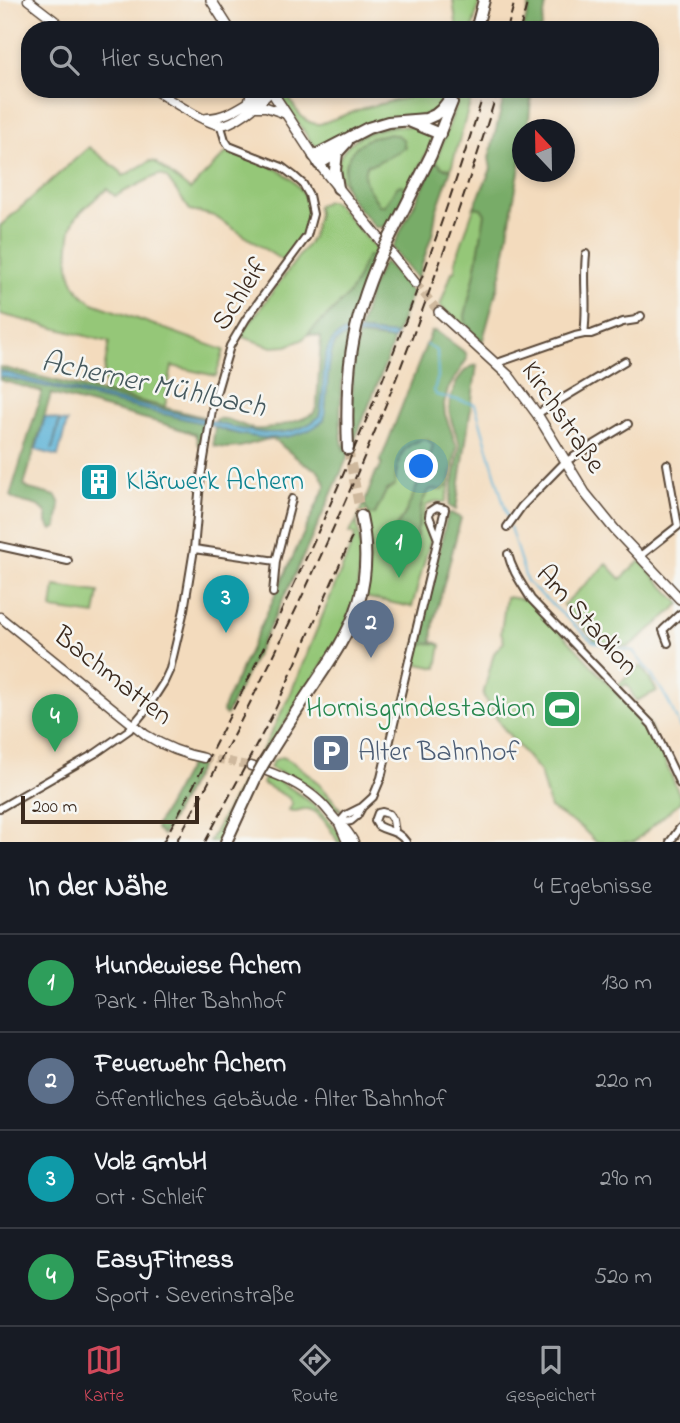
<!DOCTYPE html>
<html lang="de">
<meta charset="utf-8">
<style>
body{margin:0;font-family:"Indie Flower",sans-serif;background:#20242c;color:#f1f3f6}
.compass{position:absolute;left:512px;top:119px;width:63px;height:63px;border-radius:50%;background:#171b24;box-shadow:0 4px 10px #0003;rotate:338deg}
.scale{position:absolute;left:21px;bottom:18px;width:178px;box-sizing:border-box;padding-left:7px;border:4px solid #3b2a1e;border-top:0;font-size:19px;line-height:24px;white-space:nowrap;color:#3b2a1e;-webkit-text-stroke:5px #f6f6f2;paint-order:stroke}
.you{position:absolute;left:422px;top:467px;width:24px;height:24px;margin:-18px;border:5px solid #fff;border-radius:50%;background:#1a73e8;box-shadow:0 0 0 10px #1a73e833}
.badge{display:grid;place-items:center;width:46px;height:46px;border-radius:50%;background:#d1495b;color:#fff;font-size:23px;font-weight:700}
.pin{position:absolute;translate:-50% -58px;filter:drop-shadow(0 2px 4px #0008)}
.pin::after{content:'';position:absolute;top:37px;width:24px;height:21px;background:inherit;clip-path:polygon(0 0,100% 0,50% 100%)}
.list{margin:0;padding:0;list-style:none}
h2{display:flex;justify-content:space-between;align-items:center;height:91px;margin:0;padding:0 28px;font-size:30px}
h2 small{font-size:23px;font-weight:400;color:#9ea1a6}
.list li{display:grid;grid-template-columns:46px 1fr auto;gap:21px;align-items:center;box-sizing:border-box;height:98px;padding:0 28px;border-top:2px solid #363941}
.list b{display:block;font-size:26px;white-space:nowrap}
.list p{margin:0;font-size:23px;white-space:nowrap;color:#9ea1a6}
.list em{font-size:23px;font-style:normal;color:#9ea1a6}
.icon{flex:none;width:38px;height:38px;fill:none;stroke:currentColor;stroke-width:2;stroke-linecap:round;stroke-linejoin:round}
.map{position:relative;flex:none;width:680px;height:842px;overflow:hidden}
.search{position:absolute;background:#171b24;box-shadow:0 4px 10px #0003;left:21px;right:21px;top:21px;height:77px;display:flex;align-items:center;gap:18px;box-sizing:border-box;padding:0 24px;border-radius:28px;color:#9ea1a6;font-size:26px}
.sheet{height:483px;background:#171b24}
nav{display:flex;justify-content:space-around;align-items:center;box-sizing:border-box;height:98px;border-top:2px solid #363941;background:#171b24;font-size:19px;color:#9ea1a6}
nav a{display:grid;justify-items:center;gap:4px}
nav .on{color:#d1495b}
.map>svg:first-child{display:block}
</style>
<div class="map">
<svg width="680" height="842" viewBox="0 0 680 842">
<rect width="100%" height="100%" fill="#f6f6f2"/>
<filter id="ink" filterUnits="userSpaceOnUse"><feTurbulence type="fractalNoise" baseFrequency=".0143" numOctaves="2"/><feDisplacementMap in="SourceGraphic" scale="14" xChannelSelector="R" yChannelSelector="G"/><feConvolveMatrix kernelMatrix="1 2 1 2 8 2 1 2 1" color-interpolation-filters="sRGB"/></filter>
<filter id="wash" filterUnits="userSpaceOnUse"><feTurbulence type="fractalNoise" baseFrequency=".00686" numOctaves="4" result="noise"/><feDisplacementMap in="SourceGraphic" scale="28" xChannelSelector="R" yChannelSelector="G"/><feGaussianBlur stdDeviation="1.57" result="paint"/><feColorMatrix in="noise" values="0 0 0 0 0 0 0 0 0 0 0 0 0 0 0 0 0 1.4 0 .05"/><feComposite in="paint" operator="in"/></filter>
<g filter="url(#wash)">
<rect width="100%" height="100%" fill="#f3dbbd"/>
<!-- green -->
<path fill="#95c778" stroke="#68784b" stroke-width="2" d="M 453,0 L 480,0 L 472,30 L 457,30 Z
M 443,89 L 451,89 L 436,111 L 319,148 L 312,143 L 279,95 L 281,90 L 285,91 C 294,105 301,125 320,124 L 364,108 Z
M 462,89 L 474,89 L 451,169 L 443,168 L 436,161 Z
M 397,126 L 414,127 L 430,135 L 432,142 L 406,194 L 387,202 L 383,206 L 379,205 C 372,193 358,179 367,165 L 376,163 L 345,165 L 345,178 L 350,196 C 346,188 338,178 338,170 C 337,140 373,129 397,126 Z
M 89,147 L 121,172 L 123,176 L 150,161 L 155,162 L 190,190 L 227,152 C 239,156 252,158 264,163 C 288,172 316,195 307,224 C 303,238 291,250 283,261 L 214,216 L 190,210 L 167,178 L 162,175 L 158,175 L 115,196 L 107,189 C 98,197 81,209 75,219 C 70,227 70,236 69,246 C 67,269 71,290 93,303 L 224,350 L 216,376 L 172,366 L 165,407 L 103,392 L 105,384 L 103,377 L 109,342 L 0,314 L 0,226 Z
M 327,201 L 331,201 L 338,206 L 377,250 L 373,256 L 368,256 L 350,294 L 302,340 L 287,346 L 272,347 L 240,336 L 312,238 L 318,214 L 317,206 Z
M 474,207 L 481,208 L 485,214 L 475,273 L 465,316 L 466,323 L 482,343 L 440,306 L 452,272 L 454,272 L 456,264 L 455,263 Z
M 427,439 L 433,445 C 427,473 411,505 395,529 L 419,527 C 420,514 421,497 431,489 L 442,490 L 450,484 L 445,503 C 437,500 433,501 426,506 L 424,515 L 430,541 L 412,607 L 364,597 C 368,569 374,540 366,512 L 357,521 L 360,542 L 360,563 L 357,597 L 344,631 L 259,763 L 255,762 L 266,743 L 290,695 L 354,539 L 355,535 L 349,533 L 357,521 L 364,504 L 370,514 L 375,514 L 386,491 L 395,485 C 397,461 399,443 427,439 Z
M 640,561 L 680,604 L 657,624 L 628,647 L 596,641 L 563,605 L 607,564 L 621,579 Z
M 55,586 L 99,592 L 95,615 L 52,609 Z
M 506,597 L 528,600 L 572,644 L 615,691 L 649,724 L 680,796 L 680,802 L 634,842 L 596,842 L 582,828 L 550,808 L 540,772 L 500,724 L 483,695 L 494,653 L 504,642 L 501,632 Z
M 425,643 L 433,643 L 441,645 L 437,668 L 413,663 L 416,648 Z
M 638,667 L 642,667 L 657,691 L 636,701 L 627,684 L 619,689 L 617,686 Z
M 281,757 C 303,764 328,793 342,811 L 334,808 L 312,788 L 270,768 L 273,761 Z
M 249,769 L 254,771 L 243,796 L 219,842 L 209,842 Z
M 266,775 C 299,790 326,811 345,842 L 338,842 C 332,832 319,808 306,809 C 298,809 297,813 289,810 L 292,804 L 289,798 L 262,783 Z"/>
<!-- forest -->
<path fill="#78ac68" stroke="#5a6b43" stroke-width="2" d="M 531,0 L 547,0 L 541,30 L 523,30 Z
M 506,89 L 532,89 L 528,129 L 522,130 L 522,156 L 512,209 L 502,271 L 482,343 L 466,323 L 465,316 L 475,273 L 485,214 L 481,208 L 474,207 L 491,169 L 489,158 Z
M 386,134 L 397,135 L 403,139 L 405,148 L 376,163 L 367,165 C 358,179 372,193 379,205 L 384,206 L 398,186 L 402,185 L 406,190 L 406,194 C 399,209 394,230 375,227 C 367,217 356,207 349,196 C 339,177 346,151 364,141 C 370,137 379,136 386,134 Z
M 436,161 L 443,168 L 451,169 L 436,212 L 433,232 L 417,279 L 392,248 Z
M 368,256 L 373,256 L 349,331 L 342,333 L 325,359 L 323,392 L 319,417 C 292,442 247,433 216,423 L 216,419 C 230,417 241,426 254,429 C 267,431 303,420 314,413 L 317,405 L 321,337 L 308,334 C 321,321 337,309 348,295 C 358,284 359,267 368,256 Z
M 384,261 L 412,292 L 396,335 L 359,331 L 371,288 Z
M 436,331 L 466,353 L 467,359 L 448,389 L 444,404 L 445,414 L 457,447 L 450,484 L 442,490 L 431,489 C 418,499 420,522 416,537 L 407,544 L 400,545 L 395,537 L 395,529 L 405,514 L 430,457 L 433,445 L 427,439 C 399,443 397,461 395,485 L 386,491 L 375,514 L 370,515 L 364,504 L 376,472 L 378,472 L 382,464 L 380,462 L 431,332 Z
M 358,336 L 394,340 C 347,468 288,592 226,715 L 223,712 L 224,706 L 326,485 L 318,470 L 304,464 L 276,441 L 268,439 L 240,447 L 226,448 L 214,446 L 213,441 L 215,427 L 228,432 L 276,438 L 324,420 C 327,401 326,361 334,346 C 337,339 341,337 348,337 C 343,374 336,415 344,451 L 351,424 L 353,367 Z
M 477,365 L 456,510 L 449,506 L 460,447 C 458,436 452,426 450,415 C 447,402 456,378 467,369 C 470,367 473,366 477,365 Z
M 0,367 L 207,418 L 207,420 L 54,386 L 0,371 Z
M 0,376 L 207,424 L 203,445 L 201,446 L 198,445 L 197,439 L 195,434 L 161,423 L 51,394 L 24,485 L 29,489 L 56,496 L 60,504 L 57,527 L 52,530 L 47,523 L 47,514 C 38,500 21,506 10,496 L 42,392 L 0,380 Z
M 448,513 L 451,513 L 461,518 L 434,622 L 432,641 L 441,645 C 431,642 425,643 416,648 Z
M 194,761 L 202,762 L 163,835 L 156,829 L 157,824 L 191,762 Z"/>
<!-- water -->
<path fill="#59b1d6" stroke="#4a6e7a" stroke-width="2" d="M 349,331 L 396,335 L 394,340 C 379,337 359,333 344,337 C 341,338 337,341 335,343 C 327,356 327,403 324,420 C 292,448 243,438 207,424 L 0,376 L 0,371 L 54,386 L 207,420 C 241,431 289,444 319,417 C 329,391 312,339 349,331 Z
M 45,417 L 59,420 L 52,450 L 60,421 L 67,422 L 58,456 L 36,450 Z"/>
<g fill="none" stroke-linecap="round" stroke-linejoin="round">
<!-- stream -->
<path stroke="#59b1d6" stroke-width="2" d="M 427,345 L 437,351 L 438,377 L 434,390 L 436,395 L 475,404 L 509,522
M 510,527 L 527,582 L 592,641 L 610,647 L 633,651 C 654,678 668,695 680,728"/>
</g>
</g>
<g filter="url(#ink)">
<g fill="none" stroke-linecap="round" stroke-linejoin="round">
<!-- tertiary-tunnel -->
<path stroke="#ceb89d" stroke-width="8" stroke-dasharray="8 4" stroke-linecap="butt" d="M 204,758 L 228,761 L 251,766"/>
<!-- secondary-tunnel -->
<path stroke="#ceb89d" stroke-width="9" stroke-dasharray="9 4.5" stroke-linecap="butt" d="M 415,283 L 439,312"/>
<!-- primary-tunnel -->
<path stroke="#ceb89d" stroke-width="10" stroke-dasharray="10 5" stroke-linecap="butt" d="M 348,449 L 361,516"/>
<defs>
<path id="minor" d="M 584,334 C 588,307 583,281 586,254
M 497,363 L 575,336 L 584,334 L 591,334 L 623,322 L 636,320 L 641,316
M 537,414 L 625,361
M 507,527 L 522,506 L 565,462 L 628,424
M 0,546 L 68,561
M 194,549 L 276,561 L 292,499
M 508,554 C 512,571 522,584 531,599 L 652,725 L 680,784
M 640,556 L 678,526 L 667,464
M 273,593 L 276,561
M 668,643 L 663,630 L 680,614
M 0,808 L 96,753 L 129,730 L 148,707 L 164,682 L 170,669 L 184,610 L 194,549 L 200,483 L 213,404 L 230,346 L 246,319 L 307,236 L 313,214 L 309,195 L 303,184 L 294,176 L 282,167 L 229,146 L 225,140 L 220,123
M 339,823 L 351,821 L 357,816 L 362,807 L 373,797 L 381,778 L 445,509 L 436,507 L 430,511 L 429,516 L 438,539
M 339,823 L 346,815 L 360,808
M 395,832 L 393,820 L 389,814 L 382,812 L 378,813 L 375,821 L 378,826 C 389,832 399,831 406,842
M 670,842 L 680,828"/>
<path id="tertiary" d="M 28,0 L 67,30
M 152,89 C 166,97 207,125 221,125 C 235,124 262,102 271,91
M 248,103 L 252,89
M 256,107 L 266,107 L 286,114
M 207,118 C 231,118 247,100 268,92
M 0,617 L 146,735 C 165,747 182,754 204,758
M 251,766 C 275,773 300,783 319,801 C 326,807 331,815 337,821 C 346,830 347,830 354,842
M 339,823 L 347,842"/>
<path id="secondary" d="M 211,0 L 230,30
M 270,89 L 319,164 L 415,283
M 439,312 L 509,376 L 537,414 L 585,493 L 615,530 L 680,599"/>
<path id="primary" d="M 476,30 L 484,0
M 411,122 L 440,134
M 337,153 L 335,170 L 338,188
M 314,156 L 368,128 L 388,122 L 426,119 L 435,115 L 441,110 L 456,91
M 319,164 L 337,153 L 347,142
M 390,237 L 431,155 L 452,102
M 348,449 C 345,375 350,325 380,257
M 265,761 C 279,738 294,715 309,692 C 328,664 349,635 359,602 C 367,574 367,544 361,516
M 226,842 L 257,775"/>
</defs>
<!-- minor casing -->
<use href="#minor" stroke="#574536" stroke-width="10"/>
<!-- tertiary casing -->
<use href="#tertiary" stroke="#574536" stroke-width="11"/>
<!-- secondary casing -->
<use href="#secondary" stroke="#574536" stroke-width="12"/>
<!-- primary casing -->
<use href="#primary" stroke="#574536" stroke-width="14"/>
<!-- minor -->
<use href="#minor" stroke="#fff" stroke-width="6"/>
<!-- tertiary -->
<use href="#tertiary" stroke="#fff" stroke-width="8"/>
<!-- secondary -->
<use href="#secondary" stroke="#fff" stroke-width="9"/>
<!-- primary -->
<use href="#primary" stroke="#fff" stroke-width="10"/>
<!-- rail -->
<path stroke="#3b2a1e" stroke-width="2" stroke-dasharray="10 5" stroke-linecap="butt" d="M 507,30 L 515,0
M 520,30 L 528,0
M 163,842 C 295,602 405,351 485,89
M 176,842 C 274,666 359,483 428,295 C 453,227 477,159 498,89
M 205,842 L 274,712 L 352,537"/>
<defs>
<path id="primary-bridge" d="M 380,257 L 390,237
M 257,775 L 265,761"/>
</defs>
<!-- primary-bridge casing -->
<use href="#primary-bridge" stroke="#574536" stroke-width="14" stroke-linecap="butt"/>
<!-- primary-bridge -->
<use href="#primary-bridge" stroke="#fff" stroke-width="10"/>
</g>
</g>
<!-- icons -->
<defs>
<symbol id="building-square" viewBox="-11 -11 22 22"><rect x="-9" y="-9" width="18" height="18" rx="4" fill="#0f9aa8" stroke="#f6f6f2"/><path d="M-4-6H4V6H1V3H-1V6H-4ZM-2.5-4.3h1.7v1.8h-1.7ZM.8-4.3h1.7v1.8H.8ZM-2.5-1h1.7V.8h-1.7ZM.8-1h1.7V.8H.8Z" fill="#fff"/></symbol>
<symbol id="stadium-square" viewBox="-11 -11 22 22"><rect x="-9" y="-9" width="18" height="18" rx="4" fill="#2e9e5b" stroke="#f6f6f2"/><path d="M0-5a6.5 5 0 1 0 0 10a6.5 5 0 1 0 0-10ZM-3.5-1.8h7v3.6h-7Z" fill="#fff"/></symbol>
<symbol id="parking-square" viewBox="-11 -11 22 22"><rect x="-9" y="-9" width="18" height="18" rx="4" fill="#5c6f8a" stroke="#f6f6f2"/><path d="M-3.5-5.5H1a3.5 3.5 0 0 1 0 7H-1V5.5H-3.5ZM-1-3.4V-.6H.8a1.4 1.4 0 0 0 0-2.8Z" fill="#fff"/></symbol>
</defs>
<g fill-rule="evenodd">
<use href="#building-square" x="77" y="460" width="44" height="44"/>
<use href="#stadium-square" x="540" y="687" width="44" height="44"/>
<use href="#parking-square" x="309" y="731" width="44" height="44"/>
</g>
<g text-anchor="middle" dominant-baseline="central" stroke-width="5" stroke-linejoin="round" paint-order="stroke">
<!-- street labels -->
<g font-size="28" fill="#3b2a1e" stroke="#f6f6f2">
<text transform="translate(241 295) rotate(-57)">Schleif</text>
<text transform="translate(562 418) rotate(56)">Kirchstraße</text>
<text transform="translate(586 621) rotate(48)">Am Stadion</text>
<text transform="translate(112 677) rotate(38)">Bachmatten</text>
</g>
<!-- culture labels -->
<g font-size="28" fill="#0d838f" stroke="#f6f6f2" text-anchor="start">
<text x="126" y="482">Klärwerk Achern</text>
</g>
<!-- leisure labels -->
<g font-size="28" fill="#27864d" stroke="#f6f6f2" text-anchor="end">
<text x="535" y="709">Hornisgrindestadion</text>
</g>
<!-- service labels -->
<g font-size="28" fill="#4e5e75" stroke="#f6f6f2" text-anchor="start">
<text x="358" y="753">Alter Bahnhof</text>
</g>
<!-- water labels -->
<g font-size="30" font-style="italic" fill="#46595e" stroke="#f6f6f2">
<text transform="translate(153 386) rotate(12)">Acherner Mühlbach</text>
</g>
</g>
</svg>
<svg class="compass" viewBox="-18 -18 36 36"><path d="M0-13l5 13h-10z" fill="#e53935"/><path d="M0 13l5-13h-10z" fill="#9ea1a6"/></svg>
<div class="scale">200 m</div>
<div class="you"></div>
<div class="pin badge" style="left:399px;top:578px;background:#2e9e5b">1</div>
<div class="pin badge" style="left:371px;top:658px;background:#5c6f8a">2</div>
<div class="pin badge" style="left:226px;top:633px;background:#0f9aa8">3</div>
<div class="pin badge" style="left:55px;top:752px;background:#2e9e5b">4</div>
<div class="search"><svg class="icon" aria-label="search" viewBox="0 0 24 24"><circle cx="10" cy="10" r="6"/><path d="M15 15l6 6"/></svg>Hier suchen</div>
</div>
<section class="sheet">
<h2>In der Nähe<small>4 Ergebnisse</small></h2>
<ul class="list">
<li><span class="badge" style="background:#2e9e5b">1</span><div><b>Hundewiese Achern</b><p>Park · Alter Bahnhof</p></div><em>130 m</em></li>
<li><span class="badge" style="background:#5c6f8a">2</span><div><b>Feuerwehr Achern</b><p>Öffentliches Gebäude · Alter Bahnhof</p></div><em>220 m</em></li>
<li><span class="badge" style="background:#0f9aa8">3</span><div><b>Volz GmbH</b><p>Ort · Schleif</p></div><em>290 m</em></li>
<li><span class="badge" style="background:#2e9e5b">4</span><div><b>EasyFitness</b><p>Sport · Severinstraße</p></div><em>520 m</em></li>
</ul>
</section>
<nav>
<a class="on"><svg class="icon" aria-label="map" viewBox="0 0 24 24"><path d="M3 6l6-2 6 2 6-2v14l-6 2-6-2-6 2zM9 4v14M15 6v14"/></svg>Karte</a>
<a><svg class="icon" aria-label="directions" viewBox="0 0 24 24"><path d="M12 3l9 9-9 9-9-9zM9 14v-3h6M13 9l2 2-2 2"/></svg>Route</a>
<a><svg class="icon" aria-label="saved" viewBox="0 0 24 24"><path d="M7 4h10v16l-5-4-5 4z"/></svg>Gespeichert</a>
</nav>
